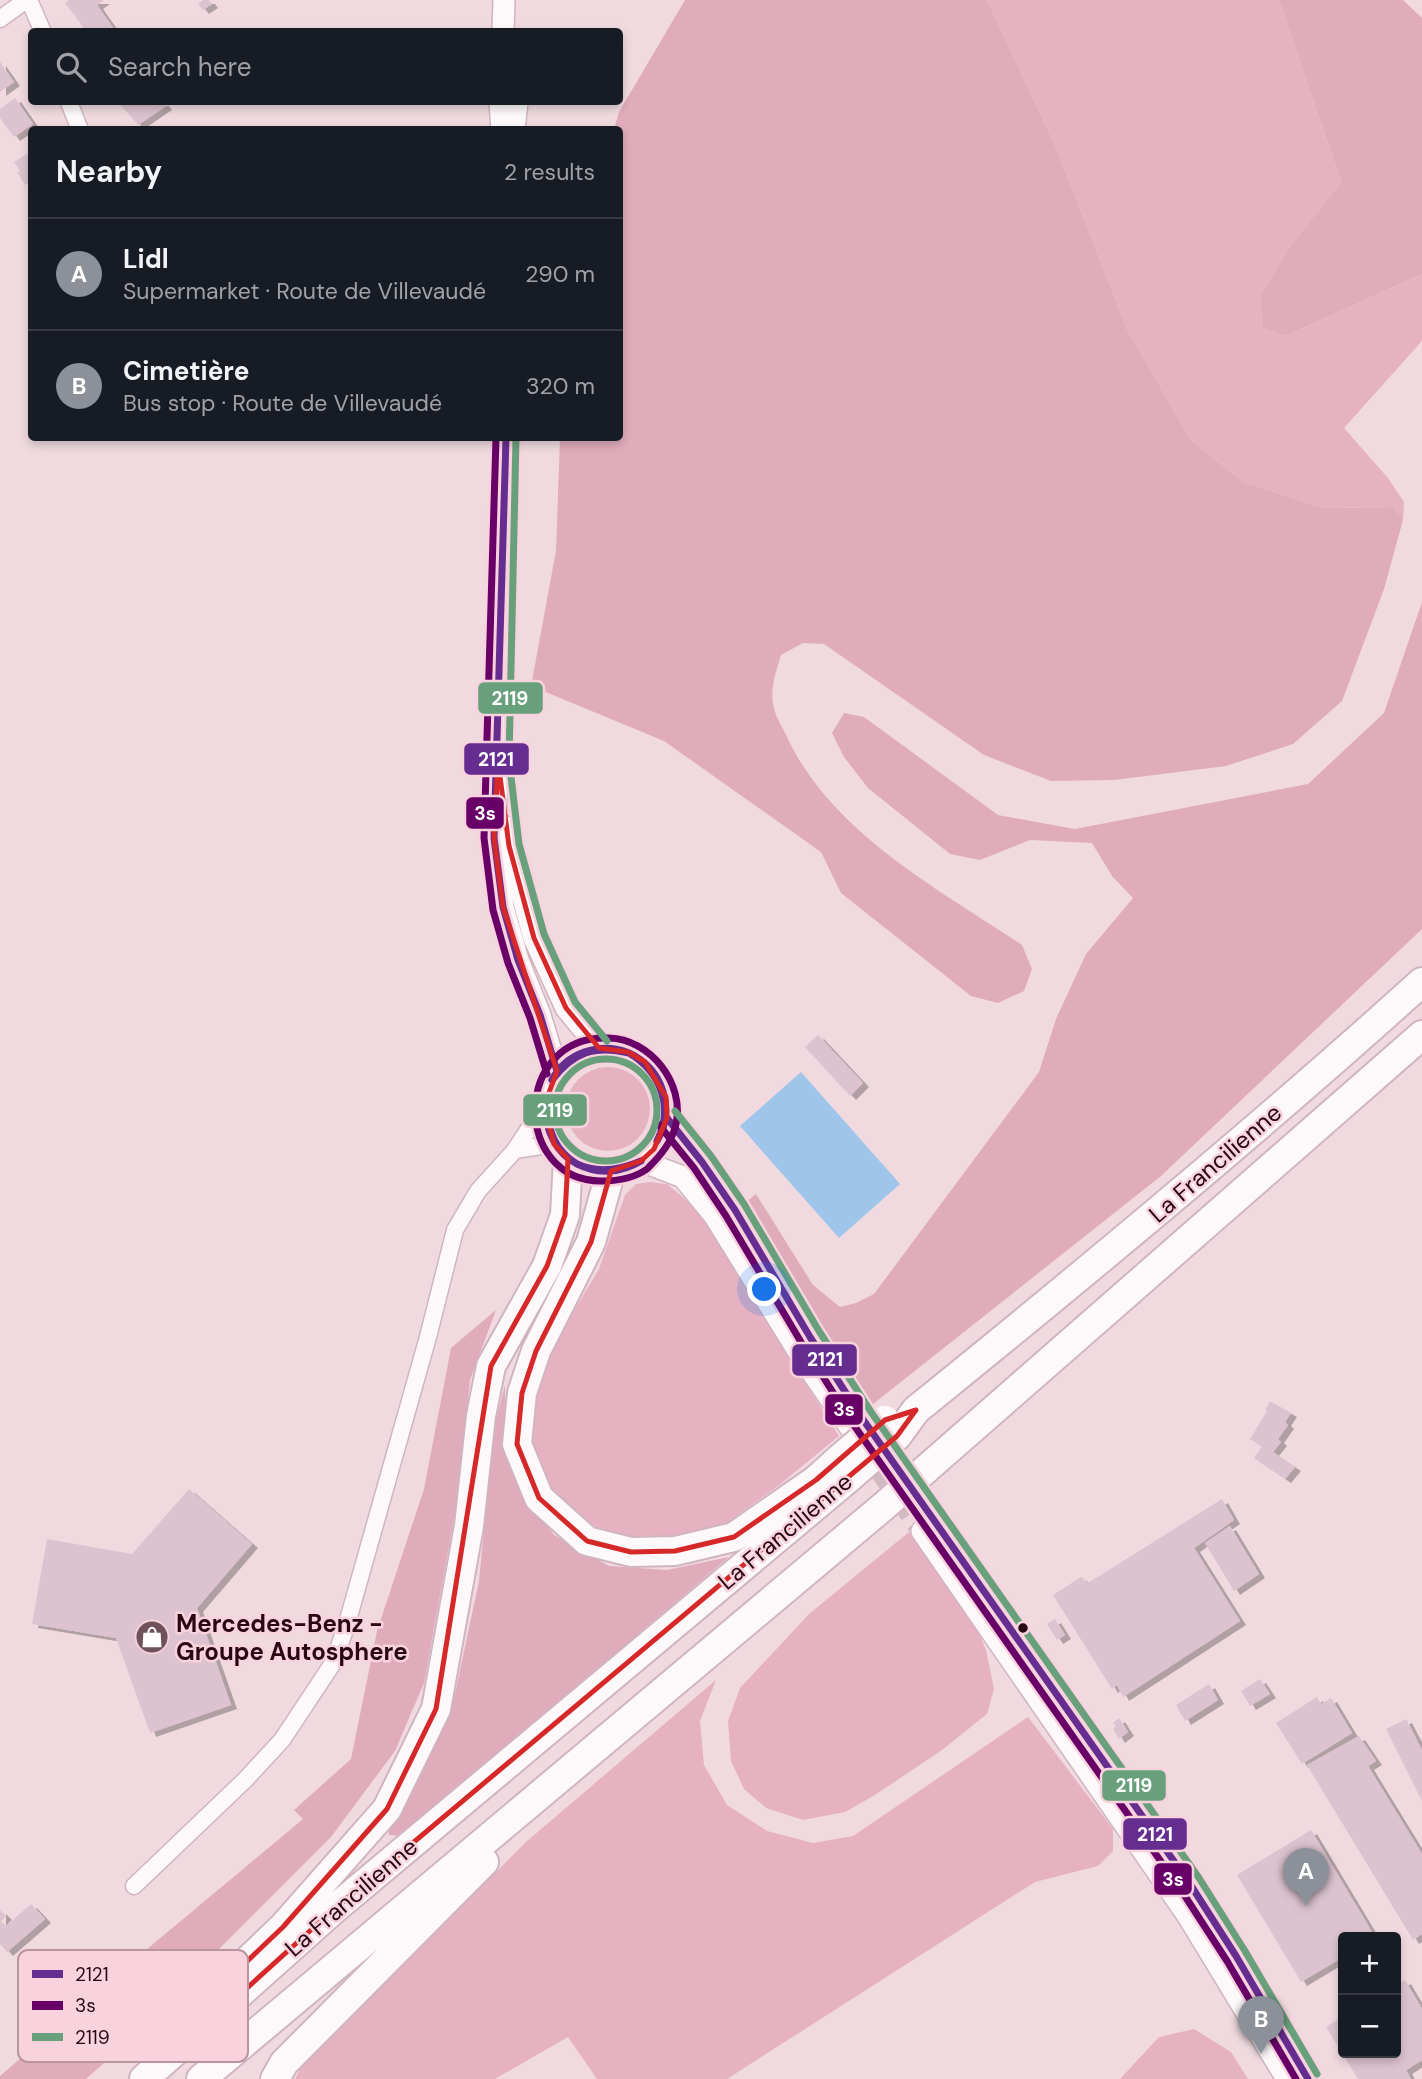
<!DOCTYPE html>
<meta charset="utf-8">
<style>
body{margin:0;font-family:"DM Sans",sans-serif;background:#242831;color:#f1f3f6}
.controls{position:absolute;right:21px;bottom:21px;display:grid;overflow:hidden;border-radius:7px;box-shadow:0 4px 10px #0003}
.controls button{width:63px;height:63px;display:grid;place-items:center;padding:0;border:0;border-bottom:2px solid #363941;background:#171b24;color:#f1f3f6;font:35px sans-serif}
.you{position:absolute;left:765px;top:1290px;width:24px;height:24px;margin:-18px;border:5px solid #fff;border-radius:50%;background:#1a73e8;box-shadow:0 0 0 10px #1a73e833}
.badge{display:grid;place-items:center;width:46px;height:46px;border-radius:50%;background:#8c9099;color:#fff;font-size:23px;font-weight:700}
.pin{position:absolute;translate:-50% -58px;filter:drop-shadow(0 2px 4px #0008)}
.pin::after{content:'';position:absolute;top:37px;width:24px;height:21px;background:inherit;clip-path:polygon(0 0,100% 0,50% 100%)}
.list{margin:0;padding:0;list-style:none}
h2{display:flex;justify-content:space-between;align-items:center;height:91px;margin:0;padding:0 28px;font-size:30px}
h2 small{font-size:23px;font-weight:400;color:#9ea1a6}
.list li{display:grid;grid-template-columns:46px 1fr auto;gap:21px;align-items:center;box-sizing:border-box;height:112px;padding:0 28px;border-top:2px solid #363941}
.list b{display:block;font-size:26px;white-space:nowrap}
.list p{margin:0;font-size:23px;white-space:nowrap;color:#9ea1a6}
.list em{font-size:23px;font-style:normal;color:#9ea1a6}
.icon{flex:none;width:38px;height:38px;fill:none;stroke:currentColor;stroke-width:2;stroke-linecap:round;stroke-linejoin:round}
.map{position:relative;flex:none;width:1422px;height:2079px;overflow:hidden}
.search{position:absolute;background:#171b24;box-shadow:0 4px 10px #0003;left:28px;top:28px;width:595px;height:77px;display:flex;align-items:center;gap:18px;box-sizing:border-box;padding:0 24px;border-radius:7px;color:#9ea1a6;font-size:26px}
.panel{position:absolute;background:#171b24;box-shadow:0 4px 10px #0003;left:28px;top:126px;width:595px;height:315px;border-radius:7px}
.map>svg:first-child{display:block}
</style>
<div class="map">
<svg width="1422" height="2079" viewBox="0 0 1422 2079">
<defs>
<filter id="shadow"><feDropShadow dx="6" dy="4" stdDeviation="0" flood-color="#0004"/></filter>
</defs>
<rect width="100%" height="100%" fill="#f0dae0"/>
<!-- green -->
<path fill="#e6b2c1" d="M 987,0 L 1279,0 L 1341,182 L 1292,244 L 1260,295 L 1262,326 L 1286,336 L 1422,274 L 1422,341 L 1344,428 L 1388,478 L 1404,502 L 1403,520 L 1391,507 L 1323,508 L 1243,482 L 1191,440 L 1128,331 L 1055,145 Z
M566 1109a42 42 0 1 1 84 0a42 42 0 1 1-84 0Z
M 650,1182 L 667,1184 L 697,1209 L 839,1436 L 778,1486 L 721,1527 L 664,1543 L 610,1535 L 573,1513 L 542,1478 L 527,1431 L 534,1389 L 551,1349 L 599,1269 L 625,1195 L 636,1184 Z
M 909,1532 L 976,1626 L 986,1650 L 994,1689 L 987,1714 L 942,1750 L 875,1795 L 845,1812 L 803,1820 L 766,1808 L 744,1789 L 731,1761 L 728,1721 L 740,1688 L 809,1614 Z
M 716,1680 L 700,1721 L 704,1765 L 727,1805 L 767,1831 L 813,1843 L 853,1836 L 1028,1717 L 1113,1829 L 1113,1851 L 1098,1866 L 1035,1882 L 727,2079 L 597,2079 L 568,2037 L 495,2079 L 295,2079 L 301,2067 L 527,1841 Z
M 1194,2029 L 1231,2052 L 1248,2079 L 1120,2079 L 1159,2037 Z"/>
<!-- forest -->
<path fill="#e0acbb" d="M 685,0 L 987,0 L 1055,145 L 1128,331 L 1191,440 L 1243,482 L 1323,508 L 1392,507 L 1403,520 L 1384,589 L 1342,701 L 1293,744 L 1226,766 L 1114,780 L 1051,781 L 984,755 L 824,644 L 803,643 L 781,655 C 776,672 769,690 774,708 C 776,718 783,728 787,737 C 832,833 937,888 1022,945 L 1032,969 L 1024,991 L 998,1003 L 971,996 L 841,893 L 821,852 L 664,741 L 531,686 L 556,551 L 560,438 L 620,438 L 620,130 L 614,129 L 619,112 Z
M 1279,0 L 1403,0 L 1422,18 L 1422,274 L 1286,336 L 1262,327 L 1260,295 L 1292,244 L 1341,182 Z
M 1422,602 L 1422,929 L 1161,1176 L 868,1408 L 745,1203 L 756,1194 L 813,1285 L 840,1307 L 856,1303 L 874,1294 L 1039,1072 L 1056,1019 L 1086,954 L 1133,898 L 1112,876 L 1092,843 L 1030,840 L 980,860 L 950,854 L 868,788 L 844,757 L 832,733 L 844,713 L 864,717 L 998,815 L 1075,829 L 1308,784 L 1384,713 Z
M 496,1310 L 470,1380 L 459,1491 L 424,1683 L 395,1751 L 331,1837 L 114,2054 L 86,2079 L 0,2079 L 0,2076 L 128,1965 L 303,1819 L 294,1810 L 351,1759 L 377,1631 L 424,1489 L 451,1348 Z
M 505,1385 L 505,1425 L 517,1486 L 554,1535 L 609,1566 L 667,1570 L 729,1557 L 400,1836 L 389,1835 L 389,1826 L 435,1744 L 455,1694 L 479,1581 L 494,1428 Z"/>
<!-- water -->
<path fill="#9fc6ea" d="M 801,1072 L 900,1184 L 839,1238 L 740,1126 Z"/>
<!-- building -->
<path fill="#dcc3cf" filter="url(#shadow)" d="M 69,0 L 104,0 L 97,5 L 116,32 L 87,32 L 65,3 Z
M 203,0 L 209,0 L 212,4 L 203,10 L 198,4 Z
M 0,62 L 14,82 L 0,92 Z
M 15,98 L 33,124 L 14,137 L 0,118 L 0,109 Z
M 118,102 L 163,102 L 166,106 L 138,125 Z
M 30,152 L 32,181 L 25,185 L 17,172 L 20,171 L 14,162 Z
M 818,1035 L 863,1083 L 850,1096 L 805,1047 Z
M 1270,1401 L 1291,1413 L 1285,1422 L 1288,1425 L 1278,1439 L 1281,1442 L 1273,1452 L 1295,1467 L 1285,1479 L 1254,1458 L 1262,1446 L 1250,1439 L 1267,1411 L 1265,1410 Z
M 189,1489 L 252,1544 L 197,1608 L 231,1705 L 150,1733 L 116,1638 L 32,1624 L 47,1539 L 132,1554 Z
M 1222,1499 L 1234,1520 L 1194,1548 L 1240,1621 L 1123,1697 L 1117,1685 L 1112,1689 L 1053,1595 L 1081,1577 L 1088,1583 Z
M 1230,1526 L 1259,1574 L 1234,1591 L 1205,1543 Z
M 1055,1619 L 1065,1635 L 1057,1640 L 1047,1624 Z
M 1260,1679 L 1270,1694 L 1250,1706 L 1241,1691 Z
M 1209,1684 L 1218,1700 L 1185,1721 L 1176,1705 Z
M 1317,1697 L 1321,1704 L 1331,1698 L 1352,1733 L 1302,1764 L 1276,1723 Z
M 1119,1718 L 1128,1732 L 1119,1739 L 1113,1729 L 1116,1726 L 1113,1723 Z
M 1406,1719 L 1422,1750 L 1422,1801 L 1386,1729 Z
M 1359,1736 L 1376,1761 L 1368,1766 L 1422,1854 L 1422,1934 L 1413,1940 L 1307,1765 Z
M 1311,1830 L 1375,1937 L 1343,1937 L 1343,1957 L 1301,1982 L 1237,1875 Z
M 31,1904 L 45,1919 L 7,1952 L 0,1944 L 0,1910 L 6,1916 L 1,1921 L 6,1926 Z
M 1405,1980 L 1422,2009 L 1422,2060 L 1406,2070 L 1411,2079 L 1358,2079 L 1326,2027 L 1343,2016 L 1343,2053 L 1396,2053 L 1396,1985 Z"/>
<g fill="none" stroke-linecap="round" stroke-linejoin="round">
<!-- secondary-tunnel -->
<path stroke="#d2bac1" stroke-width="21" stroke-dasharray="21 10" stroke-linecap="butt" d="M 876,1438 L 935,1522
M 863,1446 L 922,1531"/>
<defs>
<path id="street" d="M 29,0 L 43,32
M 0,19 L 26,0
M 69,102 L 80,130
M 515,1150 L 554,1144
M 134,1886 L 245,1780 L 282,1740 L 333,1663 L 346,1627 L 428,1337 L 455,1230 L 478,1191 L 515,1150 L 544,1106"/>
<path id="secondary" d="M 503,32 L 504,0
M 500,102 L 502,130
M 514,130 L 517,102
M 506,438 L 498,761 L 494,838 L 503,907 L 518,960 L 540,1015 L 557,1071
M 506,827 L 509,846 L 534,938 L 566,1008 L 599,1048
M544 1110a62 62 0 1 1 124 0a62 62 0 1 1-124 0Z
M 667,1118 C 741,1211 797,1317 862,1418
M 641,1161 L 683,1177 L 714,1215 L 805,1362 L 850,1427
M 935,1522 L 1190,1884 L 1236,1956 L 1308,2079
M 922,1531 L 1188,1916 L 1287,2079"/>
<path id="highway" d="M 611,1171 L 591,1242 L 536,1351 L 522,1393 L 517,1444 L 539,1498 L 587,1541 L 631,1552 L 675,1551 L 734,1537 L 816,1480 L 836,1462
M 897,1436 L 916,1410 C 1088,1271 1258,1130 1422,982
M 925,1470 L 1422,1035
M 193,2037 L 219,1988 L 283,1927 L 387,1809 L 436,1709 L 469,1526 L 481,1416 L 491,1366 L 547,1266 L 565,1215 L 568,1159
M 144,2079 L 333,1910 L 850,1477
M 201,2079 L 884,1506
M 275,2079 L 284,2063 L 484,1862"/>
</defs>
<!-- street casing -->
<use href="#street" stroke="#d0b5be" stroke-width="19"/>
<!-- secondary casing -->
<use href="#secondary" stroke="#d0b5be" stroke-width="24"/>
<!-- highway casing -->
<use href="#highway" stroke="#d0b5be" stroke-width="32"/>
<!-- street -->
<use href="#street" stroke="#fdf9fa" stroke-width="16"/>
<!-- secondary -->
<use href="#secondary" stroke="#fdf9fa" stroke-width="21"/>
<!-- highway -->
<use href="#highway" stroke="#fdf9fa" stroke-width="28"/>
<defs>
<path id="highway-bridge" d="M 838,1460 L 885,1420
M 850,1477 L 897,1436
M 884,1506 L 925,1470"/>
</defs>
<!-- highway-bridge casing -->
<use href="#highway-bridge" stroke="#d0b5be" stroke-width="32" stroke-linecap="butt"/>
<!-- highway-bridge -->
<use href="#highway-bridge" stroke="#fdf9fa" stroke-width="28"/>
<defs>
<path id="bus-1" d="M 506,438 L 494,838 L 503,907 L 518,960 L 540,1015 L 557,1071
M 629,1053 C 663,1069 676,1109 657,1141
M 629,1053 C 661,1072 674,1108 657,1141
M 552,1080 C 566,1053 600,1041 629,1053
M 552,1080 C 574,1052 594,1045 629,1053
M 545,1108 C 550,1132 554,1150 577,1164
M 545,1108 C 546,1131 556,1153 577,1164
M 667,1118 L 702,1162 L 735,1210 L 810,1337 L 862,1418 L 1190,1884 L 1236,1956 L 1308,2079
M 577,1164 C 598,1174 620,1170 641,1161
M 577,1164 C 598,1175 621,1173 641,1161"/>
<path id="bus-2" d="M 496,438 L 484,838 L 493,910 L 508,963 L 530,1018 L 547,1074
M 659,1125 L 694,1168 L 726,1216 L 801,1342 L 853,1424 L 1181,1890 L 1227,1961 L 1296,2079
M 647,1169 C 633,1179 618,1181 602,1181 C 512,1182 512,1034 609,1038 C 650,1039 685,1083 676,1124 C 672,1142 661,1155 648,1168"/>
<path id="bus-3" d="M 516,438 L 509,760 L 519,844 L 544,934 L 575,1002 L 607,1041
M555 1110a51 51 0 1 1 102 0a51 51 0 1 1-102 0Z
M 675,1111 L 711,1156 L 744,1204 L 819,1331 L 871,1412 L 1199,1878 L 1245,1951 L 1317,2074"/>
</defs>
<!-- bus-1 casing -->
<use href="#bus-1" stroke="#f8d2dc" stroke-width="12"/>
<!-- bus-2 casing -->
<use href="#bus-2" stroke="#f8d2dc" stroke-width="12"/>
<!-- bus-3 casing -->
<use href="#bus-3" stroke="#f8d2dc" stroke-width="12"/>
<!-- bus-1 -->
<use href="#bus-1" stroke="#662d91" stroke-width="7"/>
<!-- bus-2 -->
<use href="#bus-2" stroke="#680068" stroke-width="7"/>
<!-- bus-3 -->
<use href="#bus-3" stroke="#68a07c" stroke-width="7"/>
</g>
<!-- marked area -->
<path fill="none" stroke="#d62828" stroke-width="5" stroke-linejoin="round" d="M 498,761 L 509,846 L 534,938 L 566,1008 L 599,1048 L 628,1052 L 645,1062 L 666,1097 L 667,1118 L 654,1149 L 641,1161 L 611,1171 L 591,1242 L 536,1351 L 522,1393 L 517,1444 L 539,1498 L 587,1541 L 631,1552 L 675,1551 L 734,1537 L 816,1480 L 885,1420 L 916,1410 L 897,1436 L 333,1910 L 193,2037 L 219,1988 L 283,1927 L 387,1809 L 436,1709 L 491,1366 L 547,1266 L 565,1215 L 568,1159 L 554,1144 L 544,1106 L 557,1071 L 503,907 L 494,838 Z"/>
<!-- icons -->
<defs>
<symbol id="shop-disc" viewBox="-11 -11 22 22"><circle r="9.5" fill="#6e525b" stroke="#f8d2dc"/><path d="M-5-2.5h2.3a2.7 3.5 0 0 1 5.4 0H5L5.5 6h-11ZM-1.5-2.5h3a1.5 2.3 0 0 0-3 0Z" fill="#fff"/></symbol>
</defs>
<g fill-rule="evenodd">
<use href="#shop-disc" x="133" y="1618" width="38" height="38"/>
</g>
<!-- markers -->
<circle fill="#280813" stroke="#f8d2dc" stroke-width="2.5" cx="1023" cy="1628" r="6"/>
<g text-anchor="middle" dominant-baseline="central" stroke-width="5" stroke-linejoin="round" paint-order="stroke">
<!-- street labels -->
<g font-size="24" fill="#280813" stroke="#f8d2dc">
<text transform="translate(1215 1163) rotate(-41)">La Francilienne</text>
<text transform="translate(785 1531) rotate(-40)">La Francilienne</text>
<text transform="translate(351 1897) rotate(-41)">La Francilienne</text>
</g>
<!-- poi labels -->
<g font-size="24" font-weight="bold" fill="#280813" stroke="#f8d2dc" text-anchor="start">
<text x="176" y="1623">Mercedes-Benz -<tspan x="176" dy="28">Groupe Autosphere</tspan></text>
</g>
</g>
<!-- legend -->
<rect x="18" y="1950" width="230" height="112" rx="10" fill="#f8d2dc" stroke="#ba95a0" stroke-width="2"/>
<rect x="32" y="1970" width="31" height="8" fill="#662d91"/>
<rect x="32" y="2001" width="31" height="9" fill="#680068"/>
<rect x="32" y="2033" width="31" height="8" fill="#68a07c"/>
<g font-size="19" fill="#280813">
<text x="75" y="1981">2121</text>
<text x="75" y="2012">3s</text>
<text x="75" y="2044">2119</text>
</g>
<g stroke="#f8d2dc" stroke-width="2.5">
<rect x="477" y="681" width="67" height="34" rx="7" fill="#68a07c"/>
<rect x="463" y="742" width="67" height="34" rx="7" fill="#662d91"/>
<rect x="465" y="796" width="40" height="34" rx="7" fill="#680068"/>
<rect x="522" y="1093" width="66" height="34" rx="7" fill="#68a07c"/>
<rect x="791" y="1343" width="67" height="34" rx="7" fill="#662d91"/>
<rect x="824" y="1393" width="40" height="33" rx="7" fill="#680068"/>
<rect x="1101" y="1769" width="66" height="33" rx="7" fill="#68a07c"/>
<rect x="1122" y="1817" width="66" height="34" rx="7" fill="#662d91"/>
<rect x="1153" y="1862" width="40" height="34" rx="7" fill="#680068"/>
</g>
<g font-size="19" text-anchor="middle" font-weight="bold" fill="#fff">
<text x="510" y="705">2119</text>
<text x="496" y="766">2121</text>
<text x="485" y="820">3s</text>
<text x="555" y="1117">2119</text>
<text x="825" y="1366">2121</text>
<text x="844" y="1416">3s</text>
<text x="1134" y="1792">2119</text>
<text x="1155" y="1841">2121</text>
<text x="1173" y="1886">3s</text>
</g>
</svg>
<div class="controls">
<button>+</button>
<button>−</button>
</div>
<div class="you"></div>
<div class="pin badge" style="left:1306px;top:1906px">A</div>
<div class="pin badge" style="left:1261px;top:2054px">B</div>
<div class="search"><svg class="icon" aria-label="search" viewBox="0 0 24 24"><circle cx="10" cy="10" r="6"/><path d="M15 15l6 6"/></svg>Search here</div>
<section class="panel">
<h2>Nearby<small>2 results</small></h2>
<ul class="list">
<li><span class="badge">A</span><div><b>Lidl</b><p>Supermarket · Route de Villevaudé</p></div><em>290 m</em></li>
<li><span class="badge">B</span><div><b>Cimetière</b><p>Bus stop · Route de Villevaudé</p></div><em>320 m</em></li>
</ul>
</section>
</div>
